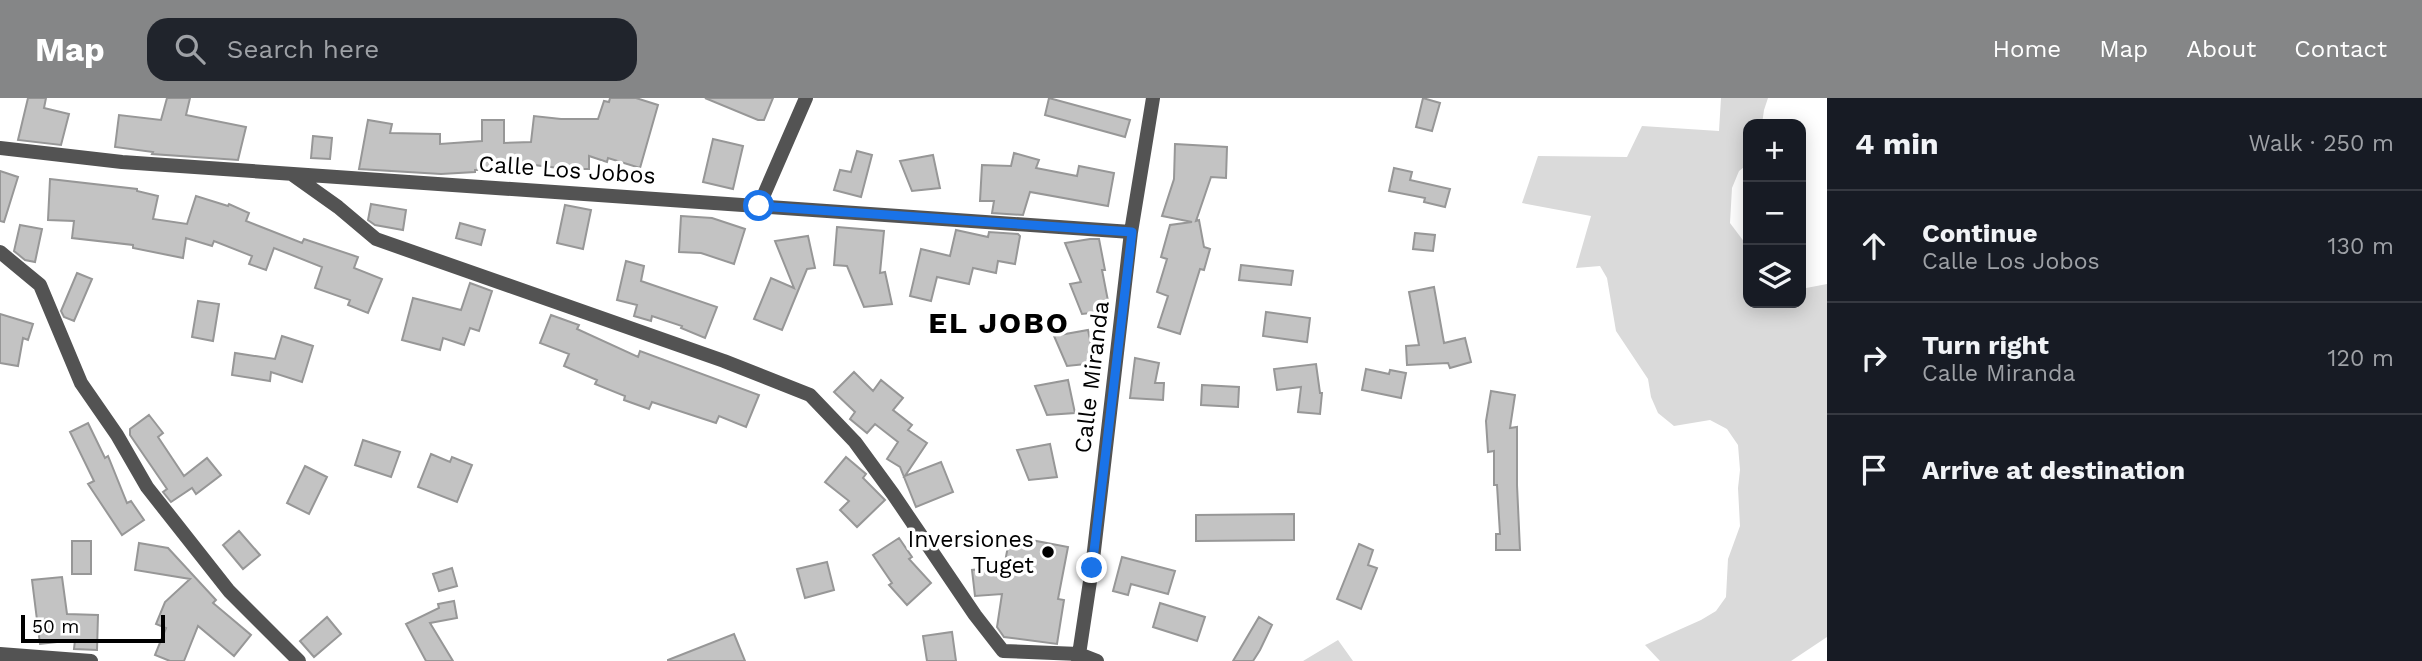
<!DOCTYPE html>
<meta charset="utf-8">
<style>
body{margin:0;font-family:"Work Sans",sans-serif;background:#20242c;color:#f1f3f6}
.controls{position:absolute;right:21px;top:21px;display:grid;overflow:hidden;border-radius:14px;box-shadow:0 4px 18px #0003}
.controls button{width:63px;height:63px;display:grid;place-items:center;padding:0;border:0;border-bottom:2px solid #363941;background:#171b24;color:#f1f3f6;font:35px sans-serif}
.scale{position:absolute;left:21px;bottom:18px;width:144px;box-sizing:border-box;padding-left:7px;border:4px solid #000;border-top:0;font-size:19px;line-height:24px;white-space:nowrap;color:#000;-webkit-text-stroke:5px #fff;paint-order:stroke}
.stop{position:absolute;width:21px;height:21px;margin:-16px;border:5px solid #1a73e8;border-radius:50%;background:#fff}
.stop.end{background:#1a73e8;border-color:#fff;box-shadow:0 2px 7px #0008}
.list{margin:0;padding:0;list-style:none}
h2{display:flex;justify-content:space-between;align-items:center;height:91px;margin:0;padding:0 28px;font-size:30px}
h2 small{font-size:23px;font-weight:400;color:#9ea1a6}
.list li{display:grid;grid-template-columns:46px 1fr auto;gap:21px;align-items:center;box-sizing:border-box;height:112px;padding:0 28px;border-top:2px solid #363941}
.list b{display:block;font-size:26px;white-space:nowrap}
.list p{margin:0;font-size:23px;white-space:nowrap;color:#9ea1a6}
.list em{font-size:23px;font-style:normal;color:#9ea1a6}
.icon{flex:none;width:38px;height:38px;fill:none;stroke:currentColor;stroke-width:2;stroke-linecap:round;stroke-linejoin:round}
.map{position:relative;flex:none;width:1827px;height:563px;overflow:hidden}
header{display:flex;align-items:center;gap:42px;box-sizing:border-box;height:98px;padding:0 35px;background:#858687;color:#fff}
header strong{font-size:33px}
nav{display:flex;gap:38px;margin-inline-start:auto;font-size:24px}
.search{width:490px;height:63px;background:#20242c;display:flex;align-items:center;gap:18px;box-sizing:border-box;padding:0 24px;border-radius:21px;color:#9ea1a6;font-size:26px}
main{display:flex}
aside{flex:1;background:#171b24}
.map>svg:first-child{display:block}
</style>
<header>
<strong>Map</strong>
<div class="search"><svg class="icon" aria-label="search" viewBox="0 0 24 24"><circle cx="10" cy="10" r="6"/><path d="M15 15l6 6"/></svg>Search here</div>
<nav><a>Home</a><a>Map</a><a>About</a><a>Contact</a></nav>
</header>
<main>
<div class="map">
<svg width="1827" height="563" viewBox="0 0 1827 563">
<rect width="100%" height="100%" fill="#fff"/>
<!-- green -->
<path fill="#dadada" d="M 1721,0 L 1768,0 L 1764,12 L 1762,26 L 1748,26 L 1748,66 L 1739,73 L 1732,90 L 1730,125 L 1748,149 L 1748,205 L 1801,205 L 1801,191 L 1827,186 L 1827,539 L 1791,563 L 1660,563 L 1645,547 L 1701,522 L 1716,513 L 1726,499 L 1728,461 L 1740,428 L 1738,390 L 1740,372 L 1738,347 L 1727,331 L 1710,322 L 1674,328 L 1658,315 L 1651,299 L 1648,281 L 1616,233 L 1607,180 L 1600,168 L 1576,170 L 1591,118 L 1522,105 L 1538,58 L 1627,59 L 1642,28 L 1719,33 Z
M 1338,542 L 1353,563 L 1303,563 Z"/>
<!-- building -->
<path fill="#c3c3c3" stroke="#979797" stroke-width="2" d="M 28,0 L 46,0 L 44,10 L 69,16 L 61,47 L 18,42 Z
M 167,0 L 190,0 L 186,17 L 246,29 L 238,62 L 152,56 L 153,54 L 115,49 L 119,17 L 161,22 Z
M 610,0 L 636,0 L 658,7 L 640,70 L 608,60 L 607,64 L 589,58 L 589,71 L 567,71 L 517,65 L 518,71 L 475,72 L 475,74 L 441,76 L 359,71 L 368,22 L 392,26 L 390,35 L 440,36 L 440,46 L 482,43 L 482,22 L 504,22 L 504,45 L 531,44 L 534,18 L 561,21 L 598,21 L 604,3 L 609,4 Z
M 705,0 L 773,0 L 764,22 L 758,22 Z
M 1049,0 L 1130,22 L 1125,39 L 1045,17 Z
M 1423,0 L 1440,5 L 1432,33 L 1416,29 Z
M 313,38 L 332,40 L 330,61 L 311,60 Z
M 713,41 L 743,48 L 733,91 L 703,84 Z
M 1175,46 L 1227,49 L 1226,80 L 1211,79 L 1196,123 L 1199,122 L 1204,149 L 1210,151 L 1204,172 L 1200,171 L 1180,236 L 1158,229 L 1168,198 L 1157,194 L 1167,161 L 1161,159 L 1170,127 L 1192,124 L 1162,118 L 1174,81 Z
M 857,53 L 872,57 L 861,99 L 834,92 L 840,72 L 851,74 Z
M 1014,55 L 1039,62 L 1036,70 L 1077,78 L 1079,68 L 1114,75 L 1108,108 L 1030,94 L 1023,117 L 992,115 L 994,103 L 980,103 L 982,67 L 1011,68 Z
M 933,57 L 940,90 L 912,93 L 900,63 Z
M 1394,70 L 1412,74 L 1410,82 L 1450,91 L 1445,109 L 1424,104 L 1425,100 L 1389,93 Z
M 0,73 L 18,79 L 4,124 L 0,123 Z
M 50,81 L 137,91 L 137,93 L 158,98 L 153,121 L 187,126 L 196,98 L 228,108 L 229,106 L 249,115 L 246,123 L 302,145 L 304,141 L 358,159 L 354,170 L 382,181 L 368,215 L 348,207 L 350,202 L 315,190 L 322,169 L 274,150 L 266,172 L 249,166 L 252,158 L 214,143 L 212,148 L 186,140 L 183,160 L 133,150 L 133,147 L 72,140 L 74,123 L 48,122 Z
M 371,106 L 406,112 L 403,132 L 375,127 L 368,122 Z
M 565,107 L 591,112 L 583,151 L 557,145 Z
M 681,118 L 712,120 L 745,131 L 734,166 L 701,155 L 679,154 Z
M 460,125 L 485,132 L 481,147 L 456,140 Z
M 20,127 L 42,131 L 35,164 L 25,162 L 14,153 Z
M 837,129 L 884,133 L 880,175 L 885,174 L 892,206 L 864,209 L 847,168 L 834,167 Z
M 956,132 L 988,139 L 989,134 L 1018,136 L 1020,138 L 1015,166 L 998,163 L 996,175 L 973,170 L 969,186 L 937,179 L 931,203 L 910,198 L 921,151 L 950,158 Z
M 1415,135 L 1435,137 L 1433,153 L 1413,151 Z
M 808,138 L 815,170 L 807,171 L 782,232 L 754,221 L 771,180 L 794,190 L 775,143 Z
M 1090,141 L 1099,141 L 1105,172 L 1102,172 L 1110,213 L 1082,216 L 1070,186 L 1081,184 L 1065,145 Z
M 626,163 L 644,168 L 641,183 L 717,209 L 705,240 L 681,230 L 682,228 L 652,218 L 651,223 L 634,218 L 637,207 L 617,202 Z
M 1241,167 L 1293,173 L 1291,187 L 1239,182 Z
M 77,175 L 92,181 L 74,223 L 64,219 L 61,213 Z
M 470,185 L 492,193 L 479,233 L 470,230 L 464,247 L 443,240 L 440,252 L 402,242 L 413,200 L 461,212 Z
M 1434,189 L 1444,245 L 1465,240 L 1471,264 L 1450,270 L 1448,265 L 1407,267 L 1406,248 L 1419,247 L 1409,194 Z
M 198,203 L 219,206 L 213,243 L 192,239 Z
M 1266,214 L 1310,220 L 1307,244 L 1263,238 Z
M 0,216 L 33,226 L 28,242 L 23,240 L 18,268 L 0,265 Z
M 551,217 L 579,227 L 577,231 L 638,259 L 640,253 L 759,297 L 746,329 L 719,318 L 716,325 L 652,304 L 649,311 L 624,302 L 625,298 L 595,286 L 597,282 L 564,268 L 569,256 L 540,245 Z
M 1088,232 L 1095,265 L 1067,268 L 1054,238 Z
M 282,238 L 313,248 L 302,284 L 271,274 L 270,283 L 232,277 L 235,255 L 275,261 Z
M 1135,260 L 1159,265 L 1155,285 L 1164,285 L 1163,302 L 1130,300 Z
M 1316,266 L 1320,295 L 1322,295 L 1320,316 L 1298,314 L 1301,289 L 1277,292 L 1274,271 Z
M 1366,271 L 1389,276 L 1390,272 L 1406,275 L 1401,300 L 1362,292 Z
M 854,274 L 873,293 L 881,282 L 903,300 L 893,312 L 912,327 L 908,332 L 927,345 L 905,378 L 941,364 L 953,394 L 916,409 L 900,369 L 887,361 L 898,344 L 875,326 L 867,335 L 850,321 L 855,314 L 834,294 Z
M 1068,282 L 1075,315 L 1047,317 L 1035,288 Z
M 1202,287 L 1239,289 L 1238,309 L 1201,307 Z
M 1491,293 L 1515,297 L 1510,330 L 1517,329 L 1517,387 L 1520,452 L 1496,452 L 1496,436 L 1500,436 L 1497,387 L 1494,387 L 1494,353 L 1488,354 L 1486,323 Z
M 149,317 L 163,335 L 158,339 L 184,378 L 207,360 L 221,377 L 196,396 L 192,390 L 171,404 L 163,394 L 167,391 L 130,337 L 130,331 Z
M 88,325 L 105,360 L 108,358 L 127,405 L 131,403 L 144,422 L 122,437 L 88,386 L 94,383 L 70,334 Z
M 363,342 L 400,354 L 391,379 L 355,367 Z
M 1050,346 L 1057,379 L 1029,382 L 1017,352 Z
M 431,356 L 450,364 L 452,359 L 472,367 L 457,404 L 418,389 Z
M 846,359 L 866,376 L 863,380 L 885,402 L 857,429 L 840,412 L 849,403 L 825,384 Z
M 305,368 L 327,379 L 309,416 L 287,405 Z
M 1294,416 L 1294,442 L 1196,443 L 1196,417 Z
M 239,433 L 260,457 L 243,471 L 223,447 Z
M 1010,438 L 1068,449 L 1058,501 L 1064,502 L 1057,546 L 1004,539 L 997,529 L 1002,496 L 975,498 L 972,472 L 1004,469 Z
M 899,440 L 912,459 L 909,461 L 931,485 L 907,507 L 889,487 L 892,485 L 873,457 Z
M 72,443 L 91,443 L 91,476 L 72,476 Z
M 139,445 L 168,450 L 216,502 L 213,505 L 251,537 L 234,558 L 198,528 L 184,563 L 170,563 L 155,557 L 166,530 L 156,526 L 165,504 L 190,481 L 135,472 Z
M 1359,446 L 1373,452 L 1368,467 L 1377,470 L 1361,511 L 1337,501 Z
M 1122,459 L 1175,473 L 1168,496 L 1131,486 L 1128,497 L 1113,493 Z
M 827,464 L 834,492 L 805,500 L 797,471 Z
M 452,470 L 457,488 L 439,493 L 433,476 Z
M 62,479 L 67,516 L 98,517 L 97,552 L 74,551 L 75,542 L 40,546 L 32,482 Z
M 454,503 L 457,520 L 430,525 L 453,563 L 426,563 L 406,526 L 439,510 L 438,506 Z
M 1160,505 L 1205,519 L 1197,543 L 1153,529 Z
M 327,519 L 341,536 L 314,559 L 300,543 Z
M 1259,519 L 1272,527 L 1260,552 L 1253,563 L 1233,563 Z
M 952,534 L 956,563 L 927,563 L 923,538 Z
M 734,536 L 745,563 L 668,563 L 668,562 Z"/>
<g fill="none" stroke-linecap="round" stroke-linejoin="round">
<!-- minor -->
<path stroke="#535353" stroke-width="14" d="M 0,50 L 122,64 L 1131,134
M 293,77 L 338,109 L 376,141 L 724,263 L 810,297 L 855,344 L 893,396 L 975,517 L 1003,553 L 1079,556 L 1097,563
M 759,108 L 806,0
M 0,154 L 40,187 L 81,285 L 117,337 L 147,389 L 229,493 L 299,563
M 0,556 L 91,563
M 1078,563 L 1092,470 L 1131,134 L 1153,0"/>
</g>
<g fill="none" stroke-linecap="round" stroke-linejoin="round">
<!-- route -->
<path stroke="#1a73e8" stroke-width="9" d="M 759,108 L 1132,134 L 1092,470"/>
</g>
<!-- markers -->
<circle fill="#000" stroke="#fff" stroke-width="2.5" cx="1048" cy="454" r="7"/>
<g text-anchor="middle" dominant-baseline="central" stroke-width="7" stroke-linejoin="round" paint-order="stroke">
<!-- street labels -->
<g font-size="23" fill="#000" stroke="#fff">
<text transform="translate(567 72) rotate(4)">Calle Los Jobos</text>
<text transform="translate(1092 279) rotate(-83)">Calle Miranda</text>
</g>
<!-- poi labels -->
<g font-size="23" fill="#000" stroke="#fff" text-anchor="end">
<text x="1034" y="441">Inversiones<tspan x="1034" dy="26">Tuget</tspan></text>
</g>
<!-- district labels -->
<g font-size="30" font-weight="bold" letter-spacing="2" fill="#000" stroke="#fff">
<text x="999" y="224">EL JOBO</text>
</g>
</g>
</svg>
<div class="controls">
<button>+</button>
<button>−</button>
<button><svg class="icon" aria-label="layers" viewBox="0 0 24 24"><path d="M12 4l9 5-9 5-9-5zM3 14l9 5 9-5"/></svg></button>
</div>
<div class="scale">50 m</div>
<div class="stop" style="left:759px;top:108px"></div>
<div class="stop end" style="left:1092px;top:470px"></div>
</div>
<aside>
<h2>4 min<small>Walk · 250 m</small></h2>
<ul class="list">
<li><svg class="icon" aria-label="ahead" viewBox="0 0 24 24"><path d="M12 20V5M6 11l6-6 6 6"/></svg><div><b>Continue</b><p>Calle Los Jobos</p></div><em>130 m</em></li>
<li><svg class="icon" aria-label="right" viewBox="0 0 24 24"><path d="M7 20v-9h11M14 6l5 5-5 5"/></svg><div><b>Turn right</b><p>Calle Miranda</p></div><em>120 m</em></li>
<li><svg class="icon" aria-label="arrive" viewBox="0 0 24 24"><path d="M6 21V4h12l-3 4 3 4H6"/></svg><div><b>Arrive at destination</b></div></li>
</ul>
</aside>
</main>
